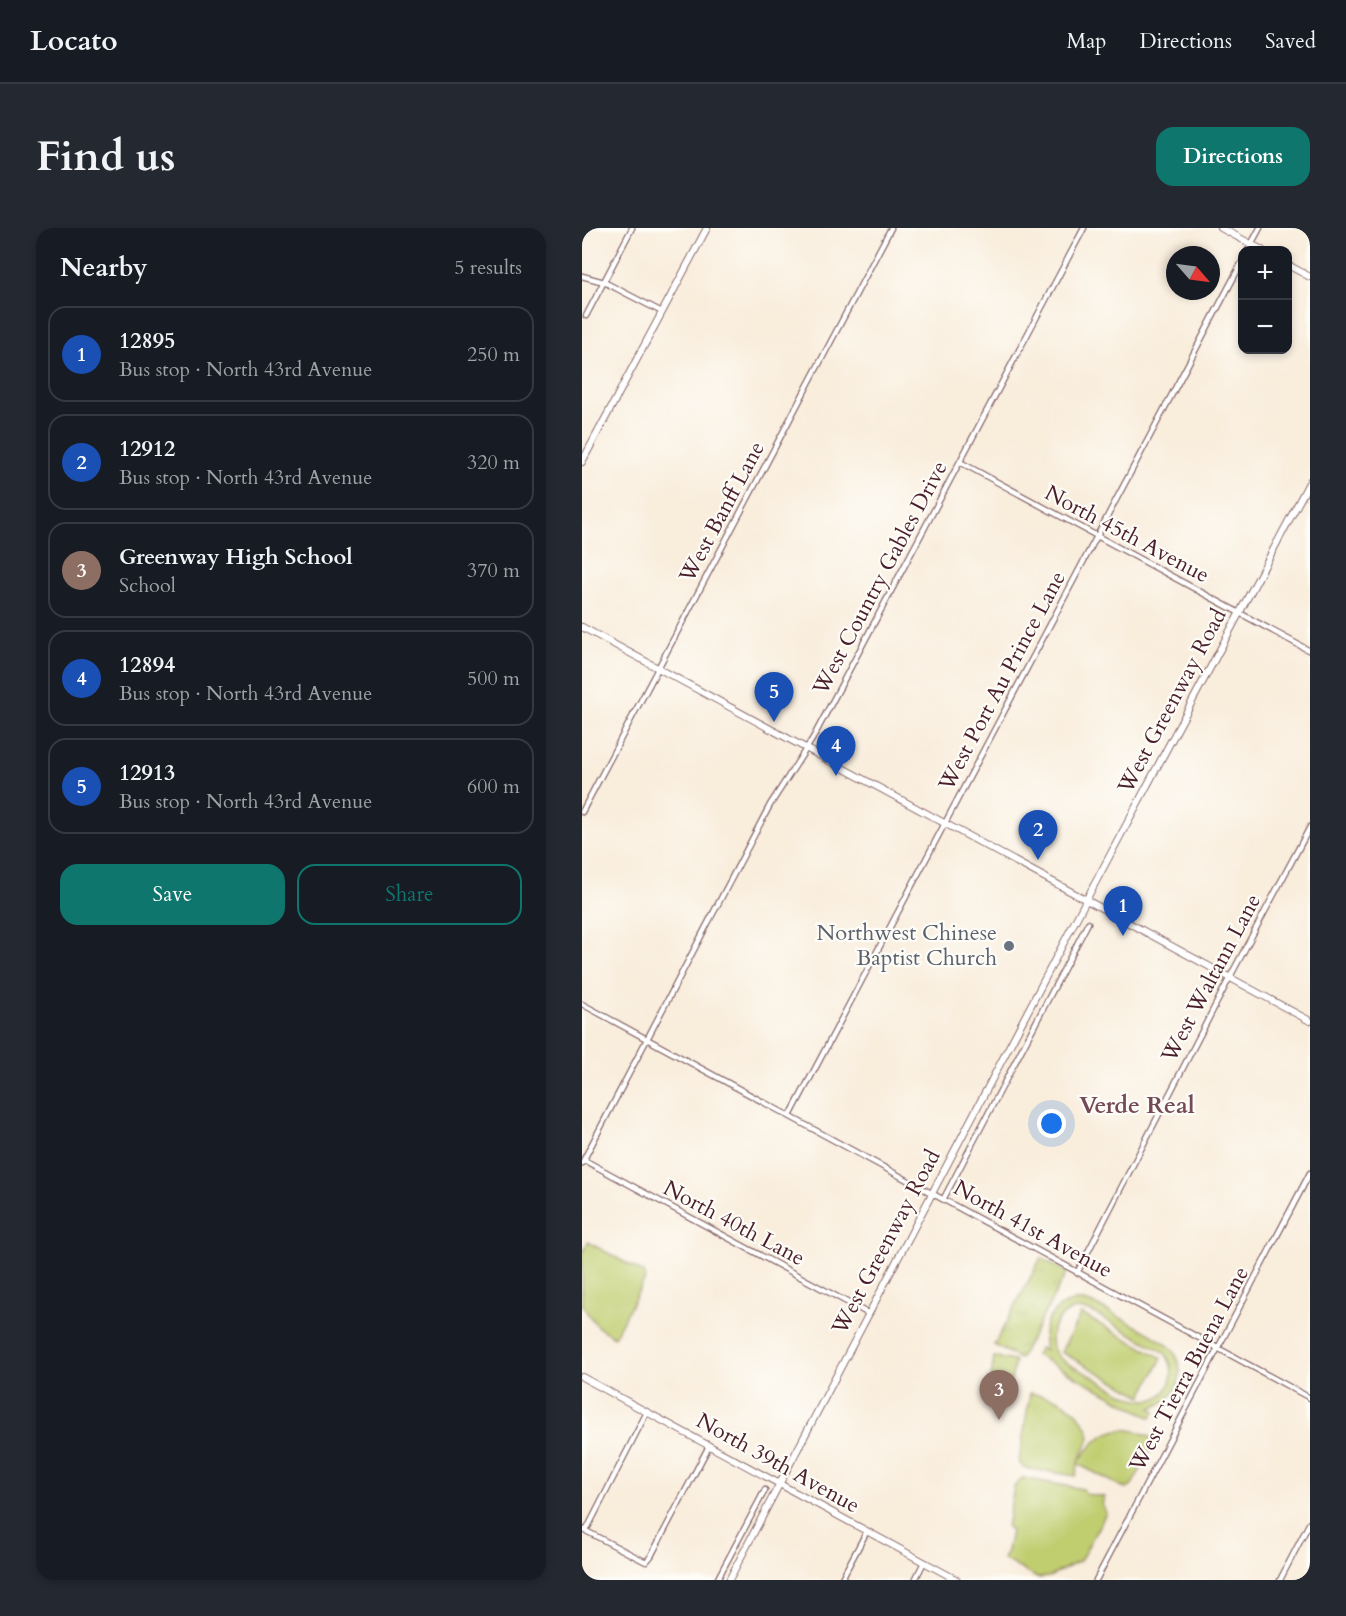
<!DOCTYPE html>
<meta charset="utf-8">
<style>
body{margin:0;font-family:Cardo,serif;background:#242831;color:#f1f3f6}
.controls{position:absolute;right:18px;top:18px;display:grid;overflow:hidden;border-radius:12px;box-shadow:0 3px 9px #0003}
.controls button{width:54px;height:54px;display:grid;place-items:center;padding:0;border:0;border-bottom:2px solid #363941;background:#171b24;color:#f1f3f6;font:30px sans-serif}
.compass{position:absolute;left:584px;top:18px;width:54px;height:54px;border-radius:50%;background:#171b24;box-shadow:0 3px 9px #0003;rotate:118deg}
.you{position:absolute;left:470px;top:896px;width:21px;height:21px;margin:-15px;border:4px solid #fff;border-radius:50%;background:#1a73e8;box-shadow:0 0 0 9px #1a73e833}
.badge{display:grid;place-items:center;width:39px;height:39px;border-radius:50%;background:#0f766e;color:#fff;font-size:20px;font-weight:700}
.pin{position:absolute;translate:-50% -50px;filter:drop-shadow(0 2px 3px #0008)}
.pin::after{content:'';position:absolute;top:32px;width:21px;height:18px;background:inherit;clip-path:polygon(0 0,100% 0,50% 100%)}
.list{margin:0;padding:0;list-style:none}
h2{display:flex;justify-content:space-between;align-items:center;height:78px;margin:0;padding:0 24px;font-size:26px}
h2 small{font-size:20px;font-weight:400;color:#9ea1a6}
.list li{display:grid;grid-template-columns:39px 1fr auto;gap:18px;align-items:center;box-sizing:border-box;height:96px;margin:0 12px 12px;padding:0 12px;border:2px solid #363941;border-radius:18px}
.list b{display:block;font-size:22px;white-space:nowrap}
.list p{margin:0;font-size:20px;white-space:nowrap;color:#9ea1a6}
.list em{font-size:20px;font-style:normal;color:#9ea1a6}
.actions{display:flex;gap:12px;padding:18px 24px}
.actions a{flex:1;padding:14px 0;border:2px solid #0f766e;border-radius:18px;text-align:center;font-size:21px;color:#0f766e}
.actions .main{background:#0f766e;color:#fff}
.map{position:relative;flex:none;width:728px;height:1352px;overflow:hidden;border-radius:18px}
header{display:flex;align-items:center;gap:36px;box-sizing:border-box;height:84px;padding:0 30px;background:#171b24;border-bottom:2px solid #363941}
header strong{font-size:28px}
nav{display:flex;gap:33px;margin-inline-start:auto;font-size:21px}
.intro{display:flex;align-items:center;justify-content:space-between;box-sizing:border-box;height:144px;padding:0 36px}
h1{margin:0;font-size:42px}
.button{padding:15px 27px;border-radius:18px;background:#0f766e;color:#fff;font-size:21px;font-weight:700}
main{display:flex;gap:36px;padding:0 36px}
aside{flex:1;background:#171b24;border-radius:18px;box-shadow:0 3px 9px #0003}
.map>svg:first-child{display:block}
</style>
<header>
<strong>Locato</strong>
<nav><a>Map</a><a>Directions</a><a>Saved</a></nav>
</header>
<div class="intro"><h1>Find us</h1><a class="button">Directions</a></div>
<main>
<aside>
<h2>Nearby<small>5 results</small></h2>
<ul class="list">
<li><span class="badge" style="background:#1a4fb4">1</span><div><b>12895</b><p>Bus stop · North 43rd Avenue</p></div><em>250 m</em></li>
<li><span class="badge" style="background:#1a4fb4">2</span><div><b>12912</b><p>Bus stop · North 43rd Avenue</p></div><em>320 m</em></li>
<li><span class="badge" style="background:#8d6e63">3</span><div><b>Greenway High School</b><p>School</p></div><em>370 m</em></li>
<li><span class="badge" style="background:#1a4fb4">4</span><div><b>12894</b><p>Bus stop · North 43rd Avenue</p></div><em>500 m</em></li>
<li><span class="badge" style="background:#1a4fb4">5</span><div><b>12913</b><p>Bus stop · North 43rd Avenue</p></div><em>600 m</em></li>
</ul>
<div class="actions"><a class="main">Save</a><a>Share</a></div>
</aside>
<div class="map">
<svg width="728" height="1352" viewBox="0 0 728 1352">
<defs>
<pattern id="park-tufts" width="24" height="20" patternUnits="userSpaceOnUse" patternTransform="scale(1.5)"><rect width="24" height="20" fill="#c0ce70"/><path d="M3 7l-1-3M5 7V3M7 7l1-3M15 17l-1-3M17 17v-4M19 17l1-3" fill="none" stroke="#a6b061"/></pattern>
</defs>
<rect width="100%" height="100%" fill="#fdfcf7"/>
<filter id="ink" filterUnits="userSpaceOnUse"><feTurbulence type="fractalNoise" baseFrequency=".0167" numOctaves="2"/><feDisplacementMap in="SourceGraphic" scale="12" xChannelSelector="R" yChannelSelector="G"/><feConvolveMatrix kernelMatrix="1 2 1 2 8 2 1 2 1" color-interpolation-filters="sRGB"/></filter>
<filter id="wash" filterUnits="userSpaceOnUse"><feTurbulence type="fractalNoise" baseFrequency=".008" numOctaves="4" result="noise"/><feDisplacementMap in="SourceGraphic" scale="24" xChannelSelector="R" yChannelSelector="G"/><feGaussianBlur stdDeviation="1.35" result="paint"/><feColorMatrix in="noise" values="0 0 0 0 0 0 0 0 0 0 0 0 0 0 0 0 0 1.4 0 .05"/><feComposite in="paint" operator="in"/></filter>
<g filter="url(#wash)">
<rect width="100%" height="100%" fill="#f9eddc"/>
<!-- grass -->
<path fill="#c0ce70" stroke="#85764e" stroke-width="1.5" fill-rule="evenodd" d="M 6,1014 L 62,1045 L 63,1051 L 32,1109 L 16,1099 L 6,1086 L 0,1075 L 0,1026 Z
M 493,1073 L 502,1073 L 514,1077 C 532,1087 578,1108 590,1121 C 598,1131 600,1145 596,1156 C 591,1169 581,1176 569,1180 L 573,1183 L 569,1190 L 454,1127 L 458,1120 L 463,1122 C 458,1098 468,1079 493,1073 ZM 494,1081 L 508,1083 L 582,1124 C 589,1133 592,1143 588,1154 C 574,1192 531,1160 510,1148 C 499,1142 483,1137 475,1127 C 461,1109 474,1086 494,1081 Z
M 499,1086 L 580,1130 L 560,1168 L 479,1124 Z
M 412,1129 L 433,1133 L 429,1153 L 409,1150 Z
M 448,1165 L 475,1171 L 494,1183 L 505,1199 L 508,1209 L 496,1235 C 517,1203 539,1191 574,1212 L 549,1259 L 544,1261 L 496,1236 L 494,1248 L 442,1240 L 437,1234 Z
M 440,1250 L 501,1261 L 504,1266 L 523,1269 L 520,1276 L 524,1285 L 498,1333 L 467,1349 L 455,1350 L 421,1331 L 425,1323 L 429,1303 L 425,1299 L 432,1259 Z"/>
<!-- park -->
<path fill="url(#park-tufts)" stroke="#85764e" stroke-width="1.5" d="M 459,1030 L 485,1044 L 438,1131 L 412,1117 Z"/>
</g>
<g filter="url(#ink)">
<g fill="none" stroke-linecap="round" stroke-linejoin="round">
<defs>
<path id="street" d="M 666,22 L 678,0
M 0,48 L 22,54 L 80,84
M 4,88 L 50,0
M 378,234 L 728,423
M 0,584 L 309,0
M 0,776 L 728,1170
M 208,888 L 660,34
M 2,932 L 287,1086
M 0,935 L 188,577 L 231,510 L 502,0
M 362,970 L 506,695
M 495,1045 L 648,749 L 728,599
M 0,1301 L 64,1334 L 69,1328 L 127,1218
M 4,1303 L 65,1184
M 135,1352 L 183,1262
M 259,1352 L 285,1303
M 333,1352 L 342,1334
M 514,1352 L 728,945
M 698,1352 L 728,1294"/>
<path id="secondary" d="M 639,0 L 680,22
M 706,37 L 728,49
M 0,234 L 125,0
M 0,399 L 728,793
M 0,1149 L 375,1352
M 147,1352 L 511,659 L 728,253"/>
</defs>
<!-- street casing -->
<use href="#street" stroke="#876769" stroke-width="7"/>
<!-- secondary casing -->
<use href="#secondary" stroke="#876769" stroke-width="8"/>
<!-- street -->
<use href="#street" stroke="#fff" stroke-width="4.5"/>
<!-- secondary -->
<use href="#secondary" stroke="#fff" stroke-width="6"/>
</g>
</g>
<!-- markers -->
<circle fill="#6b7280" stroke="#fdfcf7" stroke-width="2" cx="427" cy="718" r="6"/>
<g text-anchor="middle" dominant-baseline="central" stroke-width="4.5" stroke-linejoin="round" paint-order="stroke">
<!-- street labels -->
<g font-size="22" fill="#4a1f2b" stroke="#fdfcf7">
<text transform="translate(140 284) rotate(-62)">West Banff Lane</text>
<text transform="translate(545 306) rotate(28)">North 45th Avenue</text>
<text transform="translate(298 350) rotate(-62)">West Country Gables Drive</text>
<text transform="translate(420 453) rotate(-62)">West Port Au Prince Lane</text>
<text transform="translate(590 473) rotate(-62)">West Greenway Road</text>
<text transform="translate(629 750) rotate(-62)">West Waltann Lane</text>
<text transform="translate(152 995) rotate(28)">North 40th Lane</text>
<text transform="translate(451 1001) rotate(29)">North 41st Avenue</text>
<text transform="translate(304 1014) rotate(-62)">West Greenway Road</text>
<text transform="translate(607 1141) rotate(-62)">West Tierra Buena Lane</text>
<text transform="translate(196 1235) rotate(29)">North 39th Avenue</text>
</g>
<!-- worship labels -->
<g font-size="22" fill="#5b616d" stroke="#fdfcf7" text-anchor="end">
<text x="415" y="705">Northwest Chinese<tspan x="415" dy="25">Baptist Church</tspan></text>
</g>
<!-- neighbourhood labels -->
<g font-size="24" font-weight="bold" fill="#744958" stroke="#fdfcf7">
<text x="555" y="877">Verde Real</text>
</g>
</g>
</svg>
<div class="controls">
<button>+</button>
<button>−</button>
</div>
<svg class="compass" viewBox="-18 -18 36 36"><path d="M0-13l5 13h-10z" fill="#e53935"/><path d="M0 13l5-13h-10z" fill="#9ea1a6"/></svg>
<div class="you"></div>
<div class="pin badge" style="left:541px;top:708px;background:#1a4fb4">1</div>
<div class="pin badge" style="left:456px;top:632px;background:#1a4fb4">2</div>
<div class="pin badge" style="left:417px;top:1192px;background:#8d6e63">3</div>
<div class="pin badge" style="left:254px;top:548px;background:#1a4fb4">4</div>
<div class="pin badge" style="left:192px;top:494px;background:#1a4fb4">5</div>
</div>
</main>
